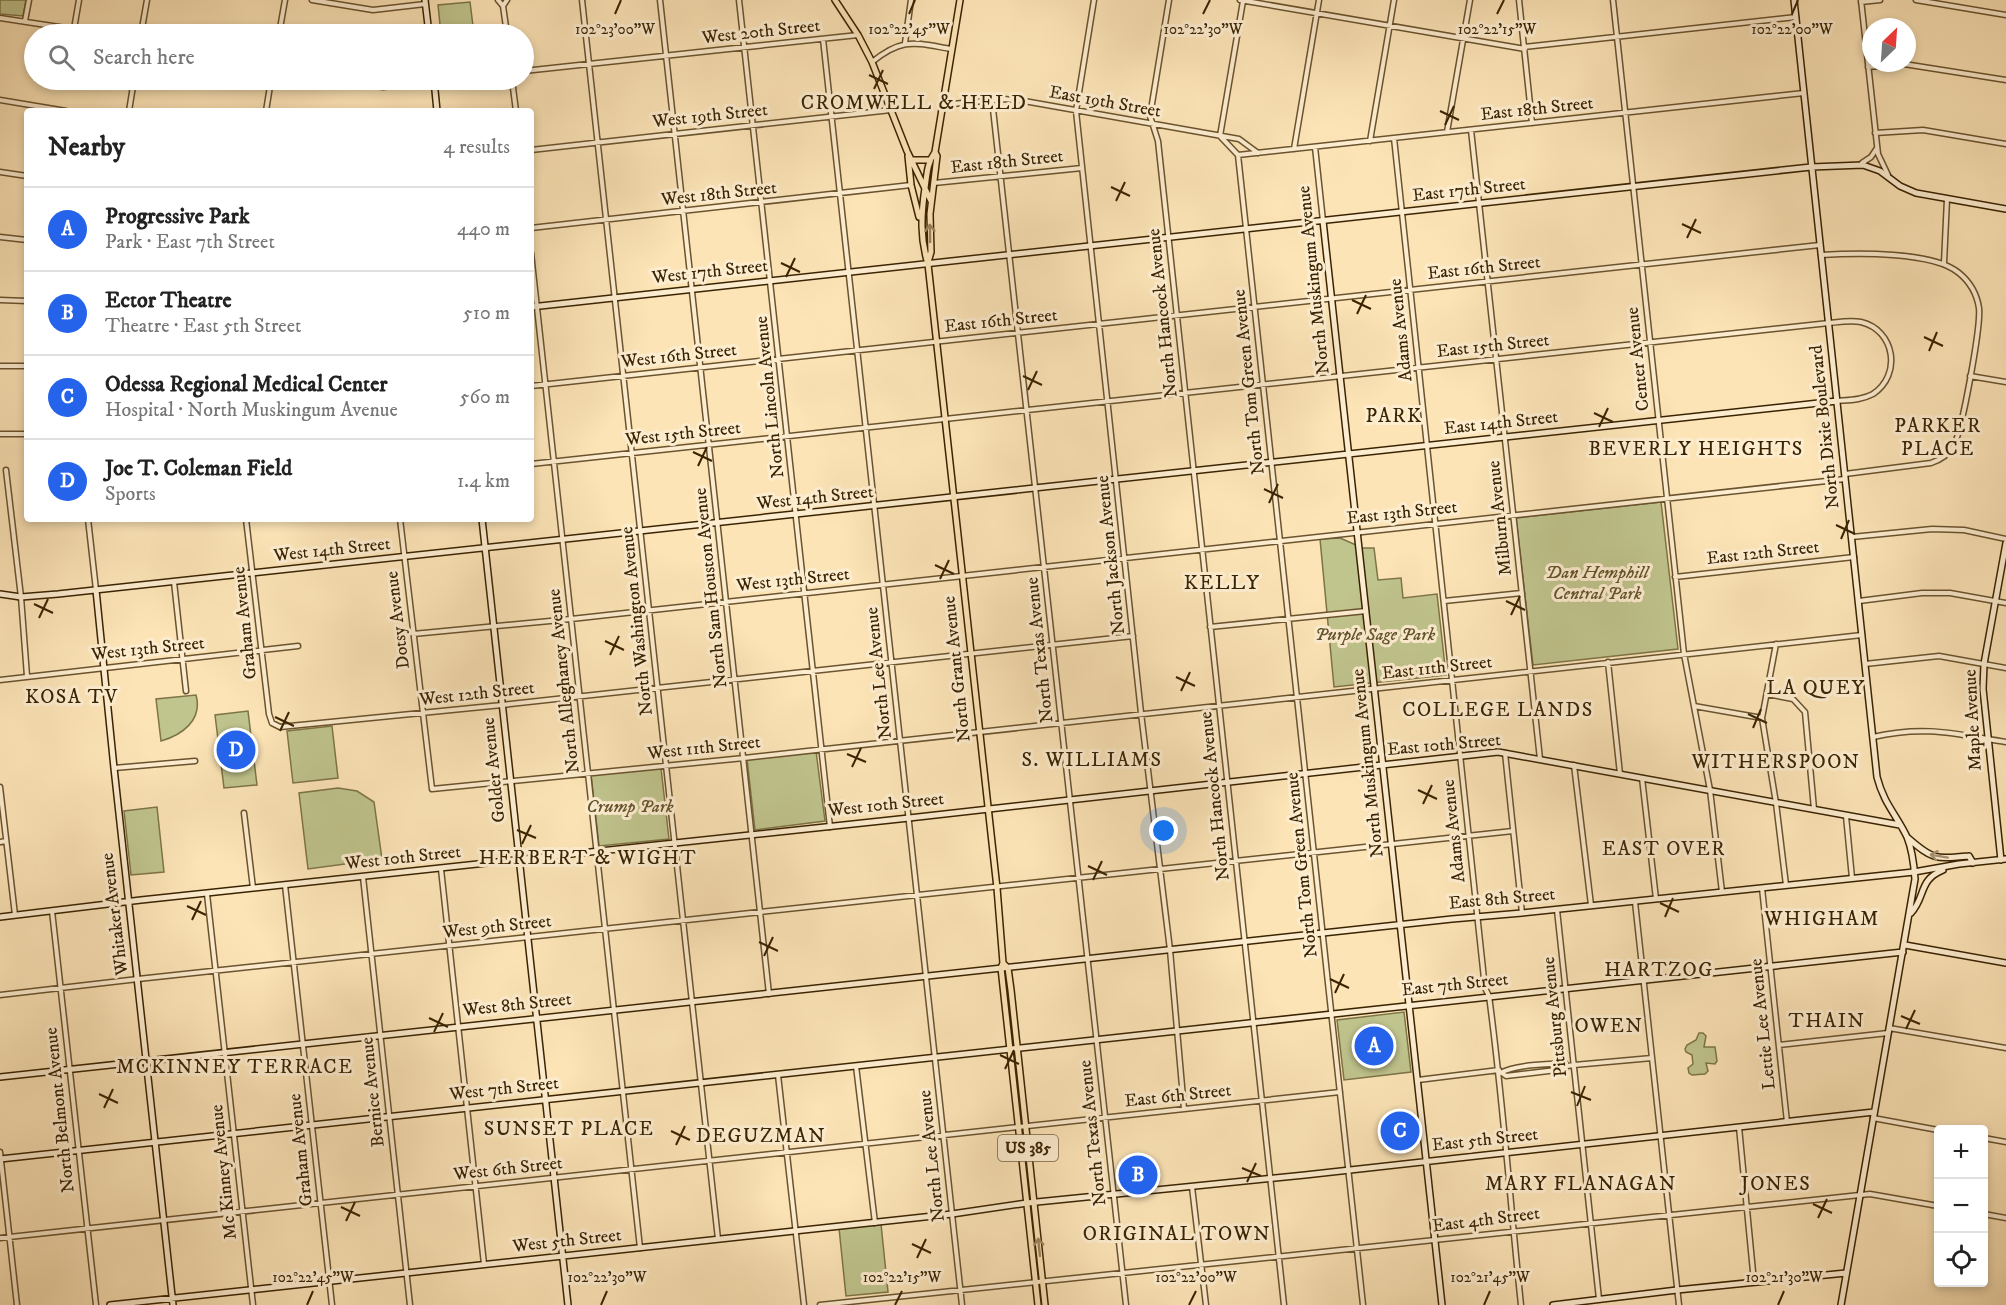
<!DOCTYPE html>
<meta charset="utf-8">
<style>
body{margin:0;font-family:"IM FELL DW Pica",serif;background:#f6f6f6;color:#222}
.controls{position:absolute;right:18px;bottom:18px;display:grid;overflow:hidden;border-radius:6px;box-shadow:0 3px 9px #0003}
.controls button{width:54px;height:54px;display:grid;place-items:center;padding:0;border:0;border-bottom:2px solid #e0e0e0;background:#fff;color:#222;font:30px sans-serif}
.compass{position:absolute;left:1862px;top:18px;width:54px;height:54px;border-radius:50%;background:#fff;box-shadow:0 3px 9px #0003;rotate:25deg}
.you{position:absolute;left:1164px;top:831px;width:21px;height:21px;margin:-15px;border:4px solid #fff;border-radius:50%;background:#1a73e8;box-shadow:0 0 0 9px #1a73e833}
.badge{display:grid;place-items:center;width:39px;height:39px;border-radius:50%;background:#2563eb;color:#fff;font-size:20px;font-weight:700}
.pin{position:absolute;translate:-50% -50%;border:3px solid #fff;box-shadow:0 2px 6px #0006}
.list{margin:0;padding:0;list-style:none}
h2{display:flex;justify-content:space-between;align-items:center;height:78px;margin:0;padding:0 24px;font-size:26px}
h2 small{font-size:20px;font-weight:400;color:#767676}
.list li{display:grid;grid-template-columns:39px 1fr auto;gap:18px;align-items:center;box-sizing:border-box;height:84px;padding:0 24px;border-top:2px solid #e0e0e0}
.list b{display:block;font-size:22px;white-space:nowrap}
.list p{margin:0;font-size:20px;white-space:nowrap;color:#767676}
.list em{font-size:20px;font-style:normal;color:#767676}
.icon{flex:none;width:33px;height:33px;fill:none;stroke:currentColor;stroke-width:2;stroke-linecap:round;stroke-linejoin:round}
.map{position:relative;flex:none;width:2006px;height:1305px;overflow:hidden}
.search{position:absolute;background:#fff;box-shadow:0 3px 9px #0003;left:24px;top:24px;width:510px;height:66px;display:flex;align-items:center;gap:15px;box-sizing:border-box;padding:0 21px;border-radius:33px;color:#767676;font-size:22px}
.panel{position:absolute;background:#fff;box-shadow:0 3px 9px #0003;left:24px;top:108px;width:510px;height:414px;border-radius:6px}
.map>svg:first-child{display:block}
</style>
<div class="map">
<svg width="2006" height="1305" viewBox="0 0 2006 1305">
<rect width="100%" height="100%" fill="#fce4b7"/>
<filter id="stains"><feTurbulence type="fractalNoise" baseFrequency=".00333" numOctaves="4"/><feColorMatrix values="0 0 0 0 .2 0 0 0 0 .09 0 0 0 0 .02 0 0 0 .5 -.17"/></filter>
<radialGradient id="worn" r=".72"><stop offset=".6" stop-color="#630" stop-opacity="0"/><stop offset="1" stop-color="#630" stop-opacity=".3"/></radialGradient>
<!-- green -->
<path fill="#c0c48d" stroke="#7d7447" stroke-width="1.5" d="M 0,0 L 26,0 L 23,16 L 0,14 Z
M 470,2 L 474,34 L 441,34 L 438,5 Z
M 1661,502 L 1678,649 L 1533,665 L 1516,518 Z
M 1340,538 L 1363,548 L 1374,548 L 1378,580 L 1401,578 L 1403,598 L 1437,594 L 1446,675 L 1334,687 L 1320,539 Z
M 196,695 C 203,720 182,735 161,741 L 156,699 Z
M 248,711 L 257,785 L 224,788 L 215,715 Z
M 332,726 L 338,778 L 293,783 L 287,731 Z
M 816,751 L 825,821 L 755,830 L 747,759 Z
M 661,768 L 669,839 L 599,846 L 591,775 Z
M 338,788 L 357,791 L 374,802 L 382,859 L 308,869 L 299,793 Z
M 157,807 L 164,872 L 131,875 L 124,811 Z
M 1404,1012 L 1411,1072 L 1344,1080 L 1337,1020 Z
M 1699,1033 L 1703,1033 L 1706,1036 L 1704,1047 L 1715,1047 L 1717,1061 L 1715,1064 L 1706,1063 L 1708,1071 L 1705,1074 L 1692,1075 L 1689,1073 L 1688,1068 L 1693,1064 L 1692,1055 L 1686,1052 L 1685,1049 L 1687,1045 L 1696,1040 Z
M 881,1224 L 888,1292 L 846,1296 L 839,1228 Z"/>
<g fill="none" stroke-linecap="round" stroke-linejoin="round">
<defs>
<path id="street" d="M 312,0 L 373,10 L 425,4
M 498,0 L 503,6 L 507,34
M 582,0 L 718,1239
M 660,0 L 769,994
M 739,0 L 830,827
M 1094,0 L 1076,111 L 1141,713 L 1170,950 L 1184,1109
M 1169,0 L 1150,116 L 1158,141 L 1284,1305
M 1240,0 L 1525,49
M 1519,0 L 1532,123
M 1613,0 L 1684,654 L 1710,790 L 1722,892
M 1861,0 L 1878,154 L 1888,175
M 1916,0 L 2006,15
M 1861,2 L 1880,0
M 503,6 L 507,0
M 0,18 L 105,34
M 25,21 L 29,0
M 74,29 L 79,0
M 141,34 L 147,0
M 279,34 L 285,0
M 823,39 L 962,1305
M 905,43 L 911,0
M 1524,47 L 1796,17
M 872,62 C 903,37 914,43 952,49
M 1868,67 L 1904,64 L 2006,80
M 524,71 L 858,35
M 339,80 L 383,87 L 437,80
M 512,80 L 516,111
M 0,100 L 66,111
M 992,100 L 1126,1305
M 942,105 L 1004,99 L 1024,101 L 1239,139 L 1258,153
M 129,111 L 134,80
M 266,111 L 271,80
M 1471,130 L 1540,759
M 1447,132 L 1470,0
M 1875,133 L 1923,130 L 2006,144
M 1220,136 L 1238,155 L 1363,1305
M 1220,136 L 1243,1
M 1394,138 L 1485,988 L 1489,996 C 1503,1099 1510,1202 1521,1305
M 1370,141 L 1394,0
M 1315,147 L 1323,221
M 1294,149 L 1319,0
M 531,150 L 891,110
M 1238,155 L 1804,93
M 1862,163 L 1871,157 L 1877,148
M 0,172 L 27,176
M 934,183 L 1082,168
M 531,228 L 911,185
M 0,237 L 27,240
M 531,253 L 640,1248
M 1821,255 C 1855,253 1933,251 1959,273 C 1970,282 1977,295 1979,308 C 1981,326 1962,433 1953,447 C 1948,455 1940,460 1931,463 L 1845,474
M 1944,263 L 1947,199
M 0,300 L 27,301
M 0,366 L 27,366
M 1970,376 L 2006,382
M 531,386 L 1820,245
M 0,434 L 27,434
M 531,464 L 1829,323 C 1839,322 1850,320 1861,322 C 1895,330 1902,375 1873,394 C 1862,400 1849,400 1837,401
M 6,470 L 21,597 L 27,676
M 88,519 L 96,590
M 246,519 L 269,714 L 272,723 L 280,727 L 502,705 L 1133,636
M 400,519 L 432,789 L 744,758 L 1862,635
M 1852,537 L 1932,529 L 1964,530 L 2006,539
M 1675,577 L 1854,557
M 174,582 L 186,691
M 1444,601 L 1522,593
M 1859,601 L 1922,593 L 1950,593 L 2006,603
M 1210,627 L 1366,611
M 413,634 L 571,619 L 1845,479
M 1776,644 L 1762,718 L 1776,803 L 1786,885
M 1608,662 L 1620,774
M 1865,664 L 1939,656 L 2006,668
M 0,680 L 298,646
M 1767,694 L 1793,699 L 1805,712 L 1814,809
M 1694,706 L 1762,718
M 1873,737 C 1925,725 1955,734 2006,742
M 1505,753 L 1522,913
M 1574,765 L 1591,905
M 114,768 L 195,761
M 1642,778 L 1656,899
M 0,787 L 15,915
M 244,813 L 253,888
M 1846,816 L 1852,878
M 0,842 L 6,841
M 441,869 L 484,1264
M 363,877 L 410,1305
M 285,885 L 332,1305
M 1762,888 L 1787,1122
M 207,894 L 253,1305
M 1635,902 L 1679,1305
M 1557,910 L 1599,1299
M 52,911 L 96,1305
M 0,995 L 138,979 L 1513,831
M 1889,1028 L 2006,1048
M 1779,1045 L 1888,1033
M 856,1066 L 875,1223
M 1500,1073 C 1518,1064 1544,1065 1565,1063 L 1567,1066
M 1502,1073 L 1506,1076 L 1565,1069 L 1567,1066 L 1574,1065 L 1652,1058
M 778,1075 L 804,1305
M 1418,1080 L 1499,1070
M 1873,1118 L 1938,1130
M 1739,1127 L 1754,1282
M 1984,1138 L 2006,1142
M 0,1152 L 17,1305
M 1192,1187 L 1206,1305
M 1984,1214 L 2006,1218
M 0,1238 L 1340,1092
M 820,1305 L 1860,1195 L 1870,1194 L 1938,1206"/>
<path id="secondary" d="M 425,0 L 429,34
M 1794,0 L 1877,777 C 1884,804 1896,814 1907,837 C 1912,849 1914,865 1915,879 L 1841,1305
M 434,80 L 437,111
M 1323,221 L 1442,1305
M 531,307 L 1811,167 L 1863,165 L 1880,171 L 1900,186 L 1916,193 L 2006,209
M 482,519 L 568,1305
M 96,590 L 114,768 L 173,1305
M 0,594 L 21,597 L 58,594 L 1837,401
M 1908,838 C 1933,860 1935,859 1969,856 L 1973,863
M 2001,860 L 1983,689 L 1984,664 L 2006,543
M 1911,913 C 1926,897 1918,880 1943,870
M 0,917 L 141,900 L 909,818 L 1498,752 L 1900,825
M 1905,945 L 2006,963
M 0,1077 L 1452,919 L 1522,913 L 1914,872 L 1959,864 L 2006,859
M 0,1159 L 1903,952
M 110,1305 L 952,1214 L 1027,1203 L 1305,1175 L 1874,1112
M 1553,1305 L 1677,1290 L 1846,1273"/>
<path id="primary" d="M 835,0 L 858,35 L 872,62 L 907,151 L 931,201
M 935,152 C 927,163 927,175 925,188 C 921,215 920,238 928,264 L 997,888 L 1003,963 L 1001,968 L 1038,1305
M 908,156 L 911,185 L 919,217
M 912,160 L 929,160
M 928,262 L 931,252 L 930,214 L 937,156 L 935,152 L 960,0
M 1003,963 L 1008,968 L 1011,990 L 1045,1305"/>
</defs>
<!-- street casing -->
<use href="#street" stroke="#6a532e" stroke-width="7"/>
<!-- secondary casing -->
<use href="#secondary" stroke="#3a2301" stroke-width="8"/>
<!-- primary casing -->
<use href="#primary" stroke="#3a2301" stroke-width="8"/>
<!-- street -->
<use href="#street" stroke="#fdedd0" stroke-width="4"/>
<!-- secondary -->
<use href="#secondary" stroke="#fdedd0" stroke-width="5"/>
<!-- primary -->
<use href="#primary" stroke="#fce4b7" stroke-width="5"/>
</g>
<!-- one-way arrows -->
<defs><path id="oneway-shaft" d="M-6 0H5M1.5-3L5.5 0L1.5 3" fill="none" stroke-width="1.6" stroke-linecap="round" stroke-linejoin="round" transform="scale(1.5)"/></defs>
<g stroke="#9b845c">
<use href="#oneway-shaft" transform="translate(930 233) rotate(-91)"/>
<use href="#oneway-shaft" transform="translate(1039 1247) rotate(-96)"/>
</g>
<use stroke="#a59273" href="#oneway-shaft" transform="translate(1939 856) rotate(-170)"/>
<!-- ticks -->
<path fill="none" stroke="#3a2301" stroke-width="2" d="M 615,14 L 621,0M 909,14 L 915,0M 1203,14 L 1210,0M 1497,14 L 1504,0M 1792,14 L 1798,0M 869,75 L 888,84M 874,89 L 883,70M 1440,111 L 1459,120M 1445,125 L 1454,106M 1111,187 L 1130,196M 1116,201 L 1125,182M 1682,224 L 1701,233M 1687,238 L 1696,219M 781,263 L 800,272M 786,277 L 795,258M 1352,300 L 1371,309M 1357,314 L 1366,295M 1924,337 L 1943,346M 1929,351 L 1937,332M 1023,376 L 1042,385M 1028,390 L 1037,371M 1594,413 L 1613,422M 1599,427 L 1608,408M 693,452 L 712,461M 698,466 L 707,447M 1264,489 L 1283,498M 1269,503 L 1278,484M 1836,525 L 1855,534M 1841,539 L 1849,520M 935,565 L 954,574M 940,579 L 949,560M 1506,601 L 1525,610M 34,604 L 53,613M 1511,615 L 1520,596M 39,618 L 48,599M 605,641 L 624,650M 610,655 L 619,636M 1176,677 L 1195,686M 1181,691 L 1190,672M 1748,714 L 1767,723M 275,717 L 294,726M 1753,728 L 1761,709M 280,731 L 289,712M 847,754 L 866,762M 852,767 L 861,748M 1418,790 L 1437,799M 1423,804 L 1432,785M 517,830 L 536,838M 522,844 L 531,825M 1088,866 L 1107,875M 1093,880 L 1102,861M 1660,903 L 1679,912M 187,906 L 206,915M 1665,917 L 1673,898M 192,920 L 201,901M 759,942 L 778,951M 764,956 L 773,937M 1330,979 L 1349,988M 1335,993 L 1344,974M 1901,1016 L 1920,1024M 429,1018 L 448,1027M 1906,1029 L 1915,1010M 434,1032 L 443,1013M 1000,1055 L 1019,1064M 1005,1069 L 1014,1050M 1571,1092 L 1591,1100M 99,1094 L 118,1103M 1577,1106 L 1585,1086M 104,1108 L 113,1089M 671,1131 L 690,1140M 676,1145 L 685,1126M 1242,1168 L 1261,1176M 1247,1182 L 1256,1163M 1813,1204 L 1832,1213M 341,1207 L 360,1216M 1818,1218 L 1827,1199M 346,1221 L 355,1202M 912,1244 L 931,1253M 917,1258 L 926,1239M 307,1305 L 313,1291M 601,1305 L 607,1291M 895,1305 L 902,1291M 1189,1305 L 1196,1291M 1484,1305 L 1490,1291M 1778,1305 L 1784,1291"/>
<g text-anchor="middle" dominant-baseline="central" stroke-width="6" stroke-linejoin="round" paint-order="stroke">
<!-- shield labels -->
<rect fill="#fdedd0" stroke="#74603f" stroke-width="1.5" x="998" y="1135" width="60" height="26" rx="4.5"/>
<g font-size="16" font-weight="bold" fill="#3a2301">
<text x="1028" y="1148">US 385</text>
</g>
<!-- street labels -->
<g font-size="18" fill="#3a2301" stroke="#fdedd0">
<text transform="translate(761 32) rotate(-6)">West 20th Street</text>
<text transform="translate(1105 102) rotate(10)">East 19th Street</text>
<text transform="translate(1537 109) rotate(-6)">East 18th Street</text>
<text transform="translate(710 116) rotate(-6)">West 19th Street</text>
<text transform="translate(1007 162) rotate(-6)">East 18th Street</text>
<text transform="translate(1469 190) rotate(-6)">East 17th Street</text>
<text transform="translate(719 194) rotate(-6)">West 18th Street</text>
<text transform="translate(1484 268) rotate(-6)">East 16th Street</text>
<text transform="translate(710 272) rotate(-6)">West 17th Street</text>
<text transform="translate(1314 280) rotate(-96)">North Muskingum Avenue</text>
<text transform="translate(1163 313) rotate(-96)">North Hancock Avenue</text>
<text transform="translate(1001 321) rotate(-6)">East 16th Street</text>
<text transform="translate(1401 330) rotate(-96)">Adams Avenue</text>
<text transform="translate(1493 346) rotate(-6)">East 15th Street</text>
<text transform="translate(679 356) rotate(-6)">West 16th Street</text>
<text transform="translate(1638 359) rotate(-96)">Center Avenue</text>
<text transform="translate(1249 382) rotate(-96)">North Tom Green Avenue</text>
<text transform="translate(770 397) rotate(-96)">North Lincoln Avenue</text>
<text transform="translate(1501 423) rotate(-6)">East 14th Street</text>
<text transform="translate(1825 427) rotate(-96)">North Dixie Boulevard</text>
<text transform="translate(683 434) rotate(-6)">West 15th Street</text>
<text transform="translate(815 498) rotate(-6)">West 14th Street</text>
<text transform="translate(1402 513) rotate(-6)">East 13th Street</text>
<text transform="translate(1500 518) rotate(-96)">Milburn Avenue</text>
<text transform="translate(332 550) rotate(-6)">West 14th Street</text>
<text transform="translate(1763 553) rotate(-6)">East 12th Street</text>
<text transform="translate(1111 555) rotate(-96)">North Jackson Avenue</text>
<text transform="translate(793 580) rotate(-6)">West 13th Street</text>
<text transform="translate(711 588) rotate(-96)">North Sam Houston Avenue</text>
<text transform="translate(398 620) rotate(-97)">Dotsy Avenue</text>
<text transform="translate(637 621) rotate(-96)">North Washington Avenue</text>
<text transform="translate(245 623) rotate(-96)">Graham Avenue</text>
<text transform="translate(148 649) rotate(-6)">West 13th Street</text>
<text transform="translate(1040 650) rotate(-96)">North Texas Avenue</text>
<text transform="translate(1437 668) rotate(-6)">East 11th Street</text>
<text transform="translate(957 669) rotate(-96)">North Grant Avenue</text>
<text transform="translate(879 673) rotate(-96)">North Lee Avenue</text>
<text transform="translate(564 681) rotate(-96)">North Alleghaney Avenue</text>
<text transform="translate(477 694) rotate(-6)">West 12th Street</text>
<text transform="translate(1973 720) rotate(-93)">Maple Avenue</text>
<text transform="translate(1444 745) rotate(-5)">East 10th Street</text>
<text transform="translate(704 748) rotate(-6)">West 11th Street</text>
<text transform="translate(1368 763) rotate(-96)">North Muskingum Avenue</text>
<text transform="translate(494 770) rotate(-96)">Golder Avenue</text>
<text transform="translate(1215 796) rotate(-96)">North Hancock Avenue</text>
<text transform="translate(886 805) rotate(-6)">West 10th Street</text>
<text transform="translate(1454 831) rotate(-96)">Adams Avenue</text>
<text transform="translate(403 858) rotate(-6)">West 10th Street</text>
<text transform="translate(1302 865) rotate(-96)">North Tom Green Avenue</text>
<text transform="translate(1502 899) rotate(-5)">East 8th Street</text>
<text transform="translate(115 914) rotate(-97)">Whitaker Avenue</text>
<text transform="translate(497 927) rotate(-6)">West 9th Street</text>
<text transform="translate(1455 985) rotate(-6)">East 7th Street</text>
<text transform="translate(517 1005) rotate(-6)">West 8th Street</text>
<text transform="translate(1555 1017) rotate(-96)">Pittsburg Avenue</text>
<text transform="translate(1763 1024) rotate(-96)">Lettie Lee Avenue</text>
<text transform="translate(504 1089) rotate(-6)">West 7th Street</text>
<text transform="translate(373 1092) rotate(-96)">Bernice Avenue</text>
<text transform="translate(1178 1096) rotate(-6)">East 6th Street</text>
<text transform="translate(60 1110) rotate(-96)">North Belmont Avenue</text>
<text transform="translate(1093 1133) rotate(-96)">North Texas Avenue</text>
<text transform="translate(1485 1140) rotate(-6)">East 5th Street</text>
<text transform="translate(301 1150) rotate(-96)">Graham Avenue</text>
<text transform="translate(932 1156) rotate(-96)">North Lee Avenue</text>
<text transform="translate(508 1169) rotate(-6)">West 6th Street</text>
<text transform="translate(224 1172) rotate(-96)">Mc Kinney Avenue</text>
<text transform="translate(1486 1220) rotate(-7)">East 4th Street</text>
<text transform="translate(567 1241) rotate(-6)">West 5th Street</text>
</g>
<!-- park labels -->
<g font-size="18" font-style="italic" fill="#62532b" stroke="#fdedd0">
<text x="1597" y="573">Dan Hemphill<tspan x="1597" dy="21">Central Park</tspan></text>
<text x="1375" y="635">Purple Sage Park</text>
<text x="630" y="807">Crump Park</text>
</g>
<!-- neighbourhood labels -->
<g font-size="20" letter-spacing="1.5" fill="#3a2301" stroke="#fdedd0">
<text x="914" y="103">CROMWELL &amp; HELD</text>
<text x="1394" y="416">PARK</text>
<text x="1938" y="426">PARKER<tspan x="1938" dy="23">PLACE</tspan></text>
<text x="1696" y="449">BEVERLY HEIGHTS</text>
<text x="1222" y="583">KELLY</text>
<text x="1816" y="688">LA QUEY</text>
<text x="72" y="697">KOSA TV</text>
<text x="1498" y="710">COLLEGE LANDS</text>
<text x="1092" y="760">S. WILLIAMS</text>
<text x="1776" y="762">WITHERSPOON</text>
<text x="1664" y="849">EAST OVER</text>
<text x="588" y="858">HERBERT &amp; WIGHT</text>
<text x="1822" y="919">WHIGHAM</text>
<text x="1659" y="970">HARTZOG</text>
<text x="1827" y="1021">THAIN</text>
<text x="1609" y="1026">OWEN</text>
<text x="235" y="1067">MCKINNEY TERRACE</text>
<text x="569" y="1129">SUNSET PLACE</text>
<text x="761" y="1136">DEGUZMAN</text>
<text x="1581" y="1184">MARY FLANAGAN</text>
<text x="1776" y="1184">JONES</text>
<text x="1177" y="1234">ORIGINAL TOWN</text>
</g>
</g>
<g font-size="15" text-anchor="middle" fill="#3a2301" stroke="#fdedd0" stroke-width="6" stroke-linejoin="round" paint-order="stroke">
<text x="615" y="34">102°23'00"W</text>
<text x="909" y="34">102°22'45"W</text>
<text x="1203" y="34">102°22'30"W</text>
<text x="1497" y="34">102°22'15"W</text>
<text x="1792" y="34">102°22'00"W</text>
<text x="313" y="1282">102°22'45"W</text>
<text x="607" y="1282">102°22'30"W</text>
<text x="902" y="1282">102°22'15"W</text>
<text x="1196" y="1282">102°22'00"W</text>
<text x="1490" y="1282">102°21'45"W</text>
<text x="1784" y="1282">102°21'30"W</text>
</g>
<rect width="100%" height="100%" filter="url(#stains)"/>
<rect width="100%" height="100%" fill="url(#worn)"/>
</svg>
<div class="controls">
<button>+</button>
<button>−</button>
<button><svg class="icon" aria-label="locate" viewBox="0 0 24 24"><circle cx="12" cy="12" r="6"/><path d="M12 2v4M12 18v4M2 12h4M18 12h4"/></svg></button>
</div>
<svg class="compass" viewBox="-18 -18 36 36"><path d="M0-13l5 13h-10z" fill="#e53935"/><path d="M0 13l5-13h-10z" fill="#767676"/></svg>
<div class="you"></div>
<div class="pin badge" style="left:1374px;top:1046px">A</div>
<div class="pin badge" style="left:1138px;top:1175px">B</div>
<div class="pin badge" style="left:1400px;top:1131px">C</div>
<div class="pin badge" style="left:236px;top:750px">D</div>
<div class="search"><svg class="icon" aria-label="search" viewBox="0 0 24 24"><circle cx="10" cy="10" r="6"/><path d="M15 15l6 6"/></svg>Search here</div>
<section class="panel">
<h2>Nearby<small>4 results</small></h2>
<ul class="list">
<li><span class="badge">A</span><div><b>Progressive Park</b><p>Park · East 7th Street</p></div><em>440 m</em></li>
<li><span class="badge">B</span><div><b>Ector Theatre</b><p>Theatre · East 5th Street</p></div><em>510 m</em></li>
<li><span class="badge">C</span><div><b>Odessa Regional Medical Center</b><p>Hospital · North Muskingum Avenue</p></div><em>560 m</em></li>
<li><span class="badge">D</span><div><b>Joe T. Coleman Field</b><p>Sports</p></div><em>1.4 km</em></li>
</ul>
</section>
</div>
